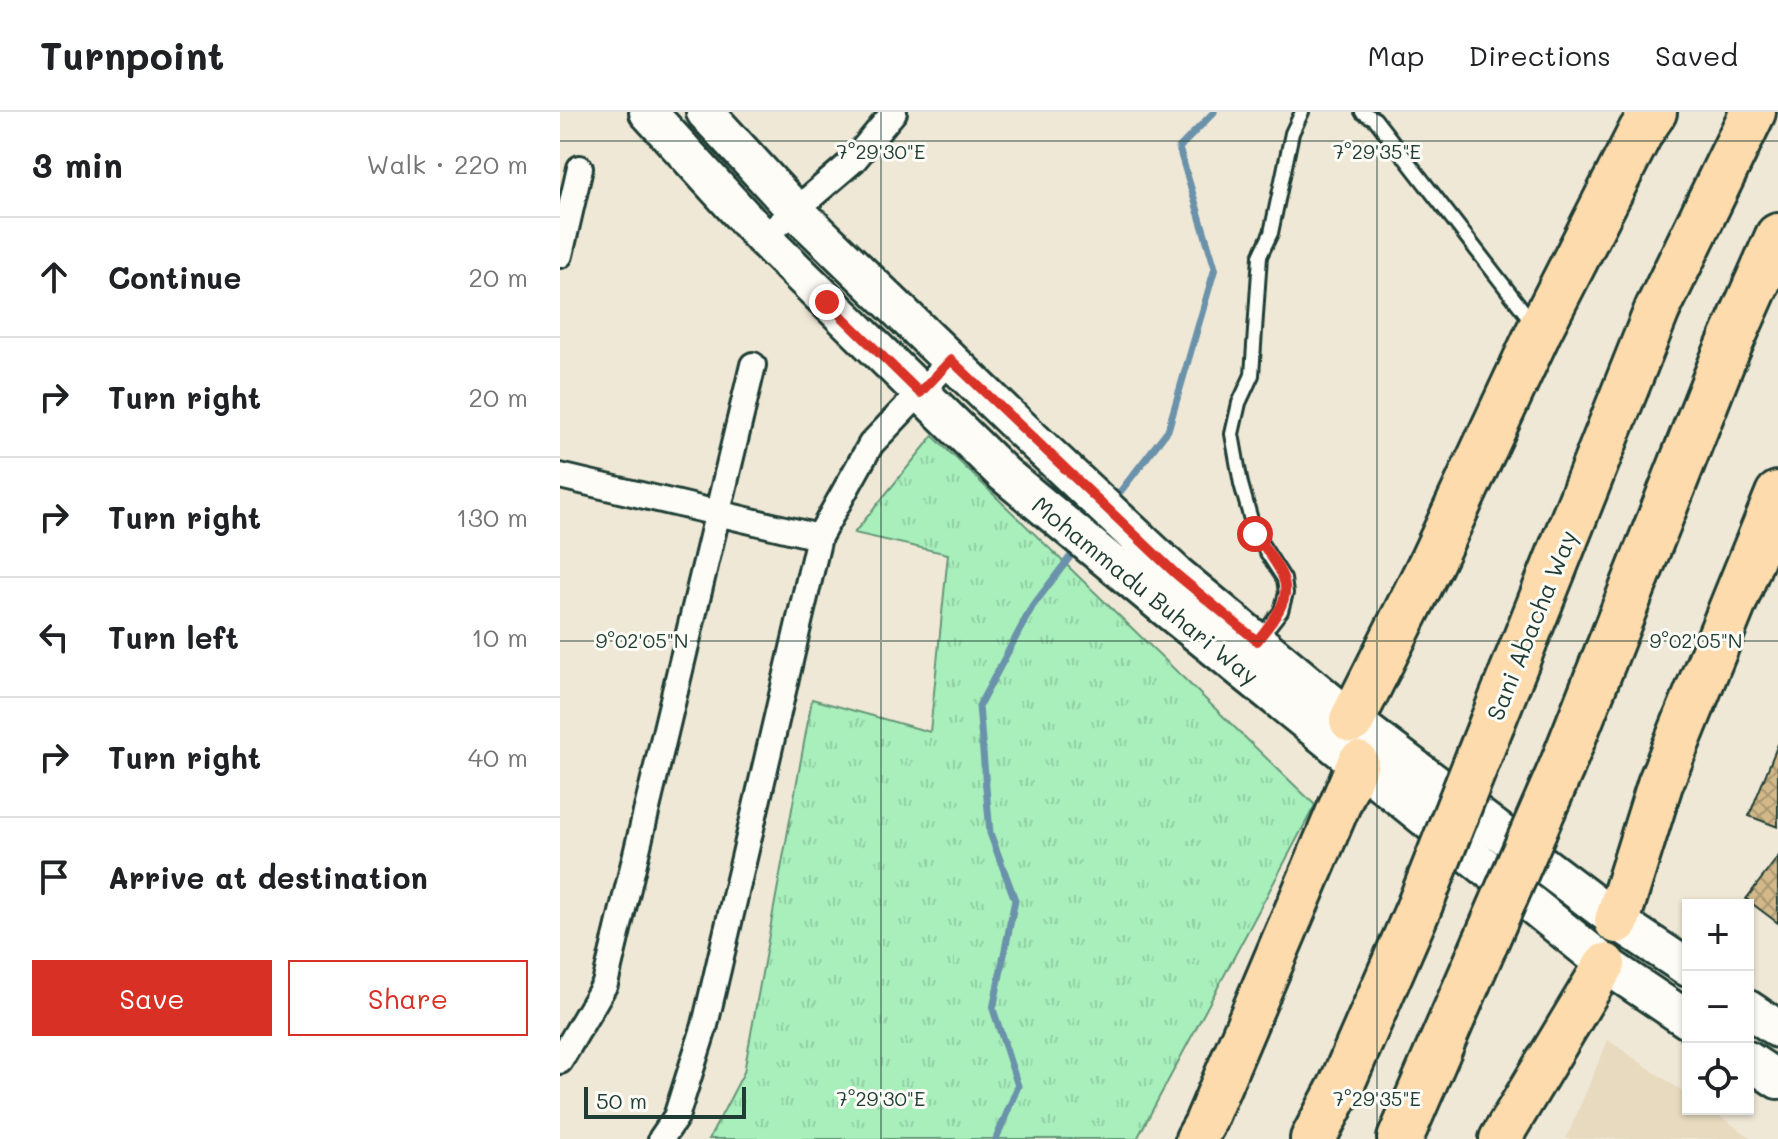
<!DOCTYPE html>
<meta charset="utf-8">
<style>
body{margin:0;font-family:Mali,sans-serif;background:#f6f6f6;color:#202124}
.controls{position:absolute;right:24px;bottom:24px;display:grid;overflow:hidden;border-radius:0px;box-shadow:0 2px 6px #0004}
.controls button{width:72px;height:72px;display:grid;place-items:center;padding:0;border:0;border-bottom:2px solid #e0e0e0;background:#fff;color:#202124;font:40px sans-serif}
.scale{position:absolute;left:24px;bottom:20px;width:162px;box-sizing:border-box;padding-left:8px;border:4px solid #1f3d34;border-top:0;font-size:22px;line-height:28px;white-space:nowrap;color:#1f3d34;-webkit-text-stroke:6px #fdfcf7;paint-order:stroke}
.stop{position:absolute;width:24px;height:24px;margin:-18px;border:6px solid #d93025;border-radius:50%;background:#fff}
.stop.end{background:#d93025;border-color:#fff;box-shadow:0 2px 8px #0008}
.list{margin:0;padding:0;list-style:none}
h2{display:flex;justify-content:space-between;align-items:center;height:104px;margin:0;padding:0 32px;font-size:34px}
h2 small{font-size:26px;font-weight:400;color:#757577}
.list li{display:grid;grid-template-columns:52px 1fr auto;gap:24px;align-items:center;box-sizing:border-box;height:120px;padding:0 32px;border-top:2px solid #e0e0e0}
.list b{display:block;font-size:30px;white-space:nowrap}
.list em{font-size:26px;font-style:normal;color:#757577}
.actions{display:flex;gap:16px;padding:24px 32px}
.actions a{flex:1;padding:18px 0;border:2px solid #d93025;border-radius:0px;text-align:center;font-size:28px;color:#d93025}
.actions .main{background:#d93025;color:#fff}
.icon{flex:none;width:44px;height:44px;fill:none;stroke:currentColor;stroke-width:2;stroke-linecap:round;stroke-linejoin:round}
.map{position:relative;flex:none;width:1218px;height:1027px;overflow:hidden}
header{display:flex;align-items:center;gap:48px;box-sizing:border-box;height:112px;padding:0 40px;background:#fff;border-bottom:2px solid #e0e0e0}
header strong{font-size:38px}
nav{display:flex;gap:44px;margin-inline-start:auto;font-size:28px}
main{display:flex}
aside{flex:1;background:#fff}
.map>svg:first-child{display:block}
</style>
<header>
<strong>Turnpoint</strong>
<nav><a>Map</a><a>Directions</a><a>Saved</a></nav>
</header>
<main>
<aside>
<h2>3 min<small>Walk · 220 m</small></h2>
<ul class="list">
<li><svg class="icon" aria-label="ahead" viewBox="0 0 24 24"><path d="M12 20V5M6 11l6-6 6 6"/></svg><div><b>Continue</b></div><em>20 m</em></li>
<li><svg class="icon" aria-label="right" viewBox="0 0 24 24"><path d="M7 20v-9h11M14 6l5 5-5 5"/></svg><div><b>Turn right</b></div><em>20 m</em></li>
<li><svg class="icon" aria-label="right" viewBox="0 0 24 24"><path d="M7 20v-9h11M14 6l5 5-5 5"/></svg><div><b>Turn right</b></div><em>130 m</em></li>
<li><svg class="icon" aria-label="left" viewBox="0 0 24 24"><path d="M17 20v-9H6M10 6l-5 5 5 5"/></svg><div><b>Turn left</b></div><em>10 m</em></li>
<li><svg class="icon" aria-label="right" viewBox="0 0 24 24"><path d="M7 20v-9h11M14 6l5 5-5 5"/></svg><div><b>Turn right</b></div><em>40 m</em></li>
<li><svg class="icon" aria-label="arrive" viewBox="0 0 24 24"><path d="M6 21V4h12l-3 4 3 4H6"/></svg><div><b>Arrive at destination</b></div></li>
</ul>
<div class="actions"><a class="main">Save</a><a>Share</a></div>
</aside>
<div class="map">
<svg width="1218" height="1027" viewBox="0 0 1218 1027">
<defs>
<pattern id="grass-tufts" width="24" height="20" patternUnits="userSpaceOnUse" patternTransform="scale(2)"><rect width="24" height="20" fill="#a8efbc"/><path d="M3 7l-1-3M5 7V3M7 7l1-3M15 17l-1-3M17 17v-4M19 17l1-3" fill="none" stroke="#90cea2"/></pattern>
<pattern id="building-cross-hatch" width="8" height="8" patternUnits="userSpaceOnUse" patternTransform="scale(2)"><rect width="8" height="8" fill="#d3b989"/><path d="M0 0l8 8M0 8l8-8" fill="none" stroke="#ab9871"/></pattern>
</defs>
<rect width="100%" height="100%" fill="#f0e8d6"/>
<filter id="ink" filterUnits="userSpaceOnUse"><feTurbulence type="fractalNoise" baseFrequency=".0125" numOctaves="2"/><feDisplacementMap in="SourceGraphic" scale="16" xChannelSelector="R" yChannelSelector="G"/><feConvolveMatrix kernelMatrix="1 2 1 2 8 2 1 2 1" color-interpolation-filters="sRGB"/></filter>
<g filter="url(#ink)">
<!-- built -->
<path fill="#e7dabf" d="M 1048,928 L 1128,983 L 1128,997 L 1149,997 L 1193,1027 L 1006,1027 Z"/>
<!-- grass -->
<path fill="url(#grass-tufts)" stroke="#649678" stroke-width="2" d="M 373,324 L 755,693 L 577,1027 L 149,1027 L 184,960 L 252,587 L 370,620 L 388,442 L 294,421 Z"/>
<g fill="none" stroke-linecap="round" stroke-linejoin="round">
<!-- stream -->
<path stroke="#6a92aa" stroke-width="7" d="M 553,389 L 608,318 L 655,156 L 619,36 L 654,0
M 436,1027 L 458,974 L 433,897 L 455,788 L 430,721 L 419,594 L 472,495 L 516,437"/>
</g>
<!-- building -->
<path fill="url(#building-cross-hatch)" stroke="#1f3d34" stroke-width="2" d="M 1218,632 L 1218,715 L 1189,704 Z
M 1218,745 L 1218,811 L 1186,787 Z"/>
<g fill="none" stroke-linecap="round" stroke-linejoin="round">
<defs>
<path id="service" d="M 802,0 L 815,7 L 973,211
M 699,527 L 721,499 L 726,481 L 724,467 L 695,422 L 681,372 L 672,322 L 679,291 L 692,263 L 700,144 L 711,121 L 732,21 L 742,0"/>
<path id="minor" d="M 203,126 L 294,48 L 334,0
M 0,143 L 20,56
M 0,364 L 259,425
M 0,949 L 45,872 L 193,253
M 101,1027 L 116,1005 L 145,913 L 259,425 L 311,332 L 391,248"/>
<path id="secondary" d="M 88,0 L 203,126 L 444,362 L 602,493 L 1045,852 L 1128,908
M 145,0 L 235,98 L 472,327 L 616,462 L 792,608 L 1057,809 L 1128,856
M 1188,897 L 1218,917
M 1188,948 L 1218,968"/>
<path id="primary" d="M 636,1027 L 644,1013 L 798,650
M 940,1027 L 1045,852"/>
<path id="motorway" d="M 792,608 L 871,451 L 979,219 L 1081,19 L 1094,0
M 932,611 L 1097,198 L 1193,0
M 1002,654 L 1162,250 L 1218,124
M 1057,809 L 1100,672 L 1218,382
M 753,1027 L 781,974 L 859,795
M 840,1027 L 925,831"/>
</defs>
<!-- service casing -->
<use href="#service" stroke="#1f3d34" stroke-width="18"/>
<!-- minor casing -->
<use href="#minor" stroke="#1f3d34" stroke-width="30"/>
<!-- secondary casing -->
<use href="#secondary" stroke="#1f3d34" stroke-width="42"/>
<!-- primary casing -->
<use href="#primary" stroke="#1f3d34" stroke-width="46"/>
<!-- motorway casing -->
<use href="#motorway" stroke="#1f3d34" stroke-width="50"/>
<!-- service -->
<use href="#service" stroke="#fdfcf7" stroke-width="12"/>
<!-- minor -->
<use href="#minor" stroke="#fdfcf7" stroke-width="24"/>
<!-- secondary -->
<use href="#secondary" stroke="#fdfcf7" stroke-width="36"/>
<!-- primary -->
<use href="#primary" stroke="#fedbac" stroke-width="40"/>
<!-- motorway -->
<use href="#motorway" stroke="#fedbac" stroke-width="44"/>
<defs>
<path id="motorway-bridge" d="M 859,795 L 932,611
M 925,831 L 1002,654"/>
</defs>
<!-- motorway-bridge casing -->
<use href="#motorway-bridge" stroke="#1f3d34" stroke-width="50" stroke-linecap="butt"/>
<!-- motorway-bridge -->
<use href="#motorway-bridge" stroke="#fedbac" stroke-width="44"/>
</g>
</g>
<g fill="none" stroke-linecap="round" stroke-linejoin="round" filter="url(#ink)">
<!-- route -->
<path stroke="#d93025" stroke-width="10" d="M 267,190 L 360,281 L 391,248 L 616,462 L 697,529 C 738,478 732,473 695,422"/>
</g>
<!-- ticks -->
<path fill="none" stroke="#1f3d34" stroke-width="2" stroke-opacity="0.45" d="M 321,0 L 321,1027M 817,0 L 817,1027M 0,29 L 1218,29M 0,529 L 1218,529"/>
<g text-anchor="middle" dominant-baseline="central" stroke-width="6" stroke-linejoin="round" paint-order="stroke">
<!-- street labels -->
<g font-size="24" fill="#1f3d34" stroke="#fdfcf7">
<text transform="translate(586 478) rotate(39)">Mohammadu Buhari Way</text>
<text transform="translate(971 513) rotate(-68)">Sani Abacha Way</text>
</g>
</g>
<g font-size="20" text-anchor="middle" fill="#1f3d34" stroke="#fdfcf7" stroke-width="6" stroke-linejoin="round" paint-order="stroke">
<text x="321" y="47">7°29'30"E</text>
<text x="817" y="47">7°29'35"E</text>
<text x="82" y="536">9°02'05"N</text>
<text x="1136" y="536">9°02'05"N</text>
<text x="321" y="994">7°29'30"E</text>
<text x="817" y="994">7°29'35"E</text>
</g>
</svg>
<div class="controls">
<button>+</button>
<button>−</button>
<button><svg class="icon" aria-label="locate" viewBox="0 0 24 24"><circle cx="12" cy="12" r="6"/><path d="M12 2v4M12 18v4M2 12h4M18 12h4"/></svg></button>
</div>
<div class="scale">50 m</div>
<div class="stop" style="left:695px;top:422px"></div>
<div class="stop end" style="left:267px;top:190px"></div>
</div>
</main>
